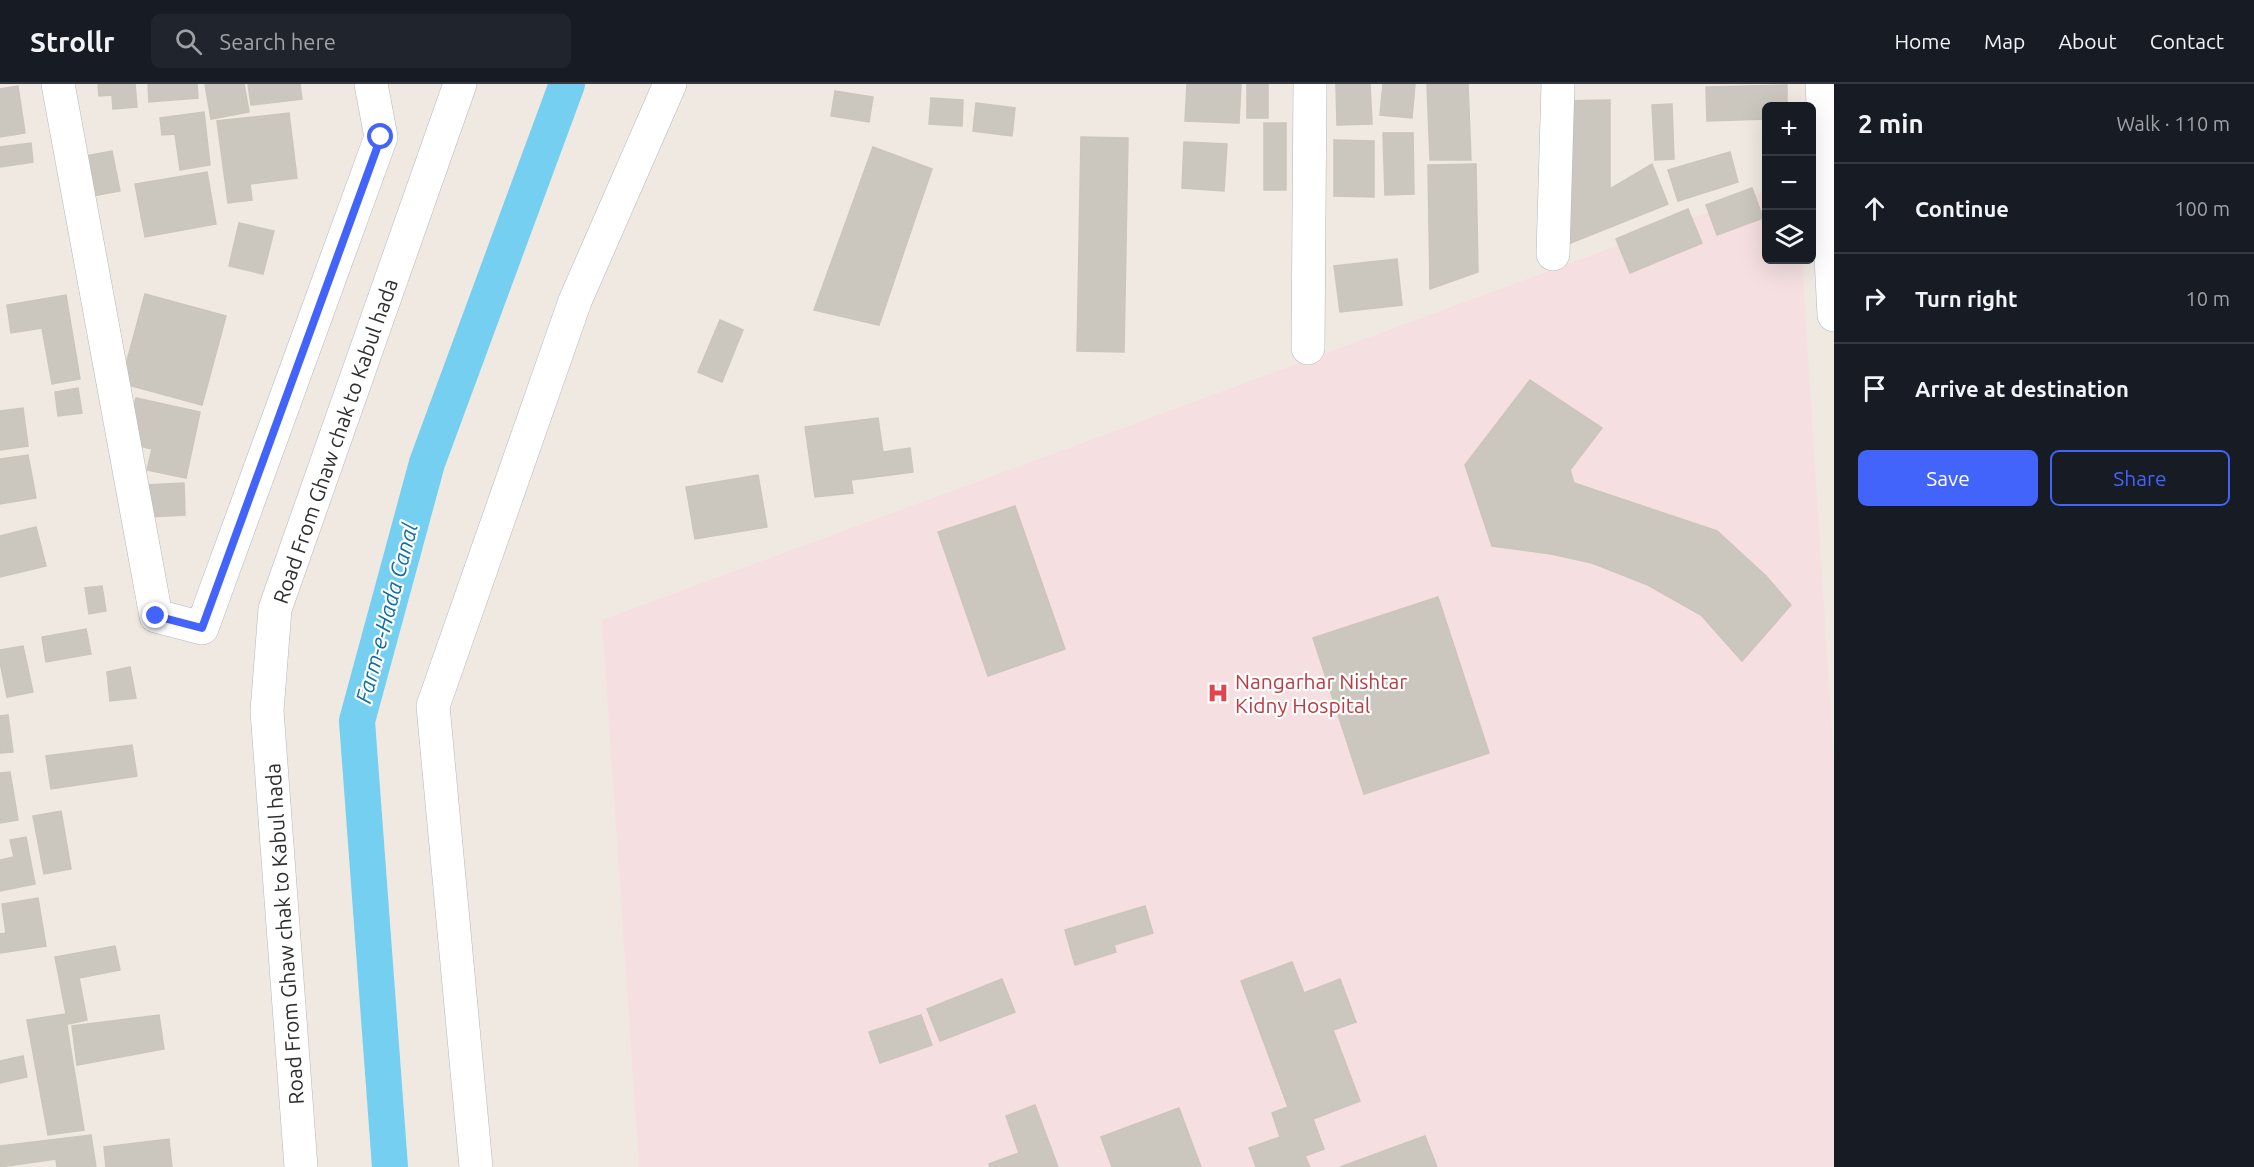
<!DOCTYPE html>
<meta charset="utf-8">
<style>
body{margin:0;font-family:Ubuntu,sans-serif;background:#20242c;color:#f1f3f6}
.controls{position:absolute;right:18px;top:18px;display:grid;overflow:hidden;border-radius:9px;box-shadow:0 6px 24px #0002}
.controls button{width:54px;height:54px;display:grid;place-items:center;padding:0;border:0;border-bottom:2px solid #363941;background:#171b24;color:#f1f3f6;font:30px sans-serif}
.stop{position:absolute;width:18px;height:18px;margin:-14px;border:4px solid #4264fb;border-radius:50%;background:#fff}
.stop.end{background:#4264fb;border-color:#fff;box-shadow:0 2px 6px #0008}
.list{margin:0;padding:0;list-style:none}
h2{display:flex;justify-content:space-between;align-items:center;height:78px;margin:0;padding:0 24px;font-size:26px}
h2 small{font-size:20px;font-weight:400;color:#9ea1a6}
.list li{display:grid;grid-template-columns:39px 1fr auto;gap:18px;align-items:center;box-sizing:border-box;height:90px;padding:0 24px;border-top:2px solid #363941}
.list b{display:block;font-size:22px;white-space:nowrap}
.list em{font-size:20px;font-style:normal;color:#9ea1a6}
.actions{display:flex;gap:12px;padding:18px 24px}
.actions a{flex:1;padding:14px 0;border:2px solid #4264fb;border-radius:9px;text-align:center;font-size:21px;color:#4264fb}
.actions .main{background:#4264fb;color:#fff}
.icon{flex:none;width:33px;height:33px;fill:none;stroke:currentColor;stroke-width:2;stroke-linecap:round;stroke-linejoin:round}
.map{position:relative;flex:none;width:1834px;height:1083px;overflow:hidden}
header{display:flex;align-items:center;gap:36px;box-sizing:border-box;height:84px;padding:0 30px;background:#171b24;border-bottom:2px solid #363941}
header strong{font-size:28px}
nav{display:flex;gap:33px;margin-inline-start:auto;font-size:21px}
.search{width:420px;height:54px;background:#20242c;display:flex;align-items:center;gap:15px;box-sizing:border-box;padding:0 21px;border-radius:9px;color:#9ea1a6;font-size:22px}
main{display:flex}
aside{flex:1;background:#171b24}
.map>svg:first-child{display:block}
</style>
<header>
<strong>Strollr</strong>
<div class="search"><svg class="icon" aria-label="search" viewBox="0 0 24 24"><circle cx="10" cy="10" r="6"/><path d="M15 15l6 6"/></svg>Search here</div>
<nav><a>Home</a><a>Map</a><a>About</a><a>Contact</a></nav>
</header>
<main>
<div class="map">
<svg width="1834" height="1083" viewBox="0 0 1834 1083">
<rect width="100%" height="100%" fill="#efe9e1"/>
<!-- medical -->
<path fill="#f5dfe0" d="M 1766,107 L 1766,176 L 1802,176 L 1834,682 L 1834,1083 L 639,1083 L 602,536 Z"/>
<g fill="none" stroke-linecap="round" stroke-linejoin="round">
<!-- canal -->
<path stroke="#75cff0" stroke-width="36" d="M 390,1083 L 357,637 L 427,379 L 567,0"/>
</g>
<!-- building -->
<path fill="#cbc7bf" stroke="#cbc5ba" stroke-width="1.5" d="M 98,0 L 135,0 L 137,23 L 113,25 L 112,11 L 99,12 Z
M 148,0 L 197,0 L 198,14 L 149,18 Z
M 205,0 L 244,0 L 249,28 L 211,35 Z
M 248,0 L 300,0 L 302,15 L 251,21 Z
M 1187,0 L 1241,0 L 1239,39 L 1185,37 Z
M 1247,0 L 1268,0 L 1268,34 L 1247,34 Z
M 1336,0 L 1370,0 L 1372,40 L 1337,41 Z
M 1383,0 L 1415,0 L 1412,34 L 1380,31 Z
M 1427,0 L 1468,0 L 1471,76 L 1430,76 Z
M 1787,1 L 1787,22 L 1766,22 L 1766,35 L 1707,37 L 1706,3 Z
M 18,2 L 25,49 L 0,53 L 0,5 Z
M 835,7 L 873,13 L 869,38 L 831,32 Z
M 931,14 L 963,16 L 962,42 L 929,40 Z
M 1610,16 L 1610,105 L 1652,80 L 1668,120 L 1566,161 L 1563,17 Z
M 976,19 L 1015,24 L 1012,52 L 973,47 Z
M 1672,20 L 1674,75 L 1655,76 L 1652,21 Z
M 204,28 L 210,81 L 180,86 L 175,50 L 162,51 L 160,34 Z
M 289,29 L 297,94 L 250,100 L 252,116 L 228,119 L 217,37 Z
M 1264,39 L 1286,39 L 1286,106 L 1264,106 Z
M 1383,49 L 1413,49 L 1414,110 L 1385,111 Z
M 1081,53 L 1128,54 L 1124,268 L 1077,267 Z
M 1334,56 L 1374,57 L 1374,113 L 1334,112 Z
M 1184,58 L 1227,60 L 1224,107 L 1182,104 Z
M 31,59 L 33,78 L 0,83 L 0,63 Z
M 873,63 L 932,85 L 879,241 L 814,226 Z
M 112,67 L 120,107 L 93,112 L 85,72 Z
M 1730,68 L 1738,98 L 1678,117 L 1668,86 Z
M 1476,80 L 1478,188 L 1430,205 L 1428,81 Z
M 207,88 L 216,140 L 145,153 L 135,100 Z
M 1752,104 L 1763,134 L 1717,151 L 1706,121 Z
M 1688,125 L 1702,159 L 1630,189 L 1616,155 Z
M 239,139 L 274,147 L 263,190 L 229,182 Z
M 1397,175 L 1402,221 L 1340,228 L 1334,182 Z
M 145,210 L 226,232 L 202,321 L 121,299 Z
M 66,211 L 80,295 L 52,300 L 42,244 L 11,249 L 7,221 Z
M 720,236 L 743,246 L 722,298 L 698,288 Z
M 1530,296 L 1602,344 L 1570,386 L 1574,399 L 1717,447 L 1766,492 L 1791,521 L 1742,577 L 1701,531 L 1648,501 L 1592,479 L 1551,470 L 1492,462 L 1465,381 Z
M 78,304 L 82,329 L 58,332 L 55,308 Z
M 136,314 L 200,328 L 186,394 L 147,386 L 152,365 L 126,359 Z
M 23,324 L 28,362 L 0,366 L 0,327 Z
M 878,334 L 883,368 L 910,364 L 913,388 L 851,396 L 853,409 L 815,413 L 805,343 Z
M 28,371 L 36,414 L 0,420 L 0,375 Z
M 758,391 L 767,443 L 695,455 L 686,403 Z
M 184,399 L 185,431 L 148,433 L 146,401 Z
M 1015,422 L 1065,565 L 988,592 L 938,448 Z
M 36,443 L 46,482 L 0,493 L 0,452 Z
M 102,502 L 106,527 L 89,530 L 85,504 Z
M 1438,513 L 1489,669 L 1364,710 L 1313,554 Z
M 86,545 L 91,570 L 46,578 L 42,553 Z
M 23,562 L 33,608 L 7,613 L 0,578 L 0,566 Z
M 130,583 L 136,614 L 110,617 L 107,588 Z
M 8,631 L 13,668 L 0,669 L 0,632 Z
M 132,661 L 137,692 L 51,705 L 46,672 Z
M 10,688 L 18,736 L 0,739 L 0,689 Z
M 61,727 L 71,785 L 44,790 L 33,732 Z
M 26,753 L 35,800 L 0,807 L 0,776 L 14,773 L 10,756 Z
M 38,814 L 46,862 L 0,869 L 0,850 L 6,849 L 2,820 Z
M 1145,822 L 1153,849 L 1114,861 L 1116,868 L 1075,881 L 1065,846 Z
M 115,862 L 120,886 L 79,894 L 87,936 L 68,940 L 55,873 Z
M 1292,878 L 1304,909 L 1340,895 L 1356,938 L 1333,946 L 1360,1017 L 1313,1035 L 1324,1065 L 1305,1072 L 1310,1083 L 1256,1083 L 1249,1064 L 1280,1053 L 1272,1029 L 1288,1023 L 1241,897 Z
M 1002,895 L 1015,928 L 940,957 L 927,925 Z
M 65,930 L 84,1046 L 48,1051 L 27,936 Z
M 159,931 L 164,965 L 77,981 L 72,942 Z
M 921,931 L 932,961 L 880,979 L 869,948 Z
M 23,972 L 27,993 L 0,999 L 0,977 Z
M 1035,1021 L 1058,1083 L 990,1083 L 989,1080 L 1019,1069 L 1006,1032 Z
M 1179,1024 L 1201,1083 L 1112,1083 L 1101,1053 Z
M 91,1051 L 96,1083 L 57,1083 L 56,1075 L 0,1083 L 0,1062 Z
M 1425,1052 L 1437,1083 L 1340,1083 Z
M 169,1055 L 172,1083 L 106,1083 L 104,1063 Z"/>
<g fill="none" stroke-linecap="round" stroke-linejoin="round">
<defs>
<path id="street" d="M 58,0 L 156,532 L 202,544 L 381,53 L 371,0
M 1822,0 L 1834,231
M 1553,170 L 1558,0
M 1308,264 L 1310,0
M 476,1083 L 433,622 L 575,217 L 670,0"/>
<path id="secondary" d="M 301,1083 L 267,627 L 275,525 L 460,0"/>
</defs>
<!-- street casing -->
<use href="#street" stroke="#b4b7c1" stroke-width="34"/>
<!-- secondary casing -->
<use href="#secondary" stroke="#b4b7c1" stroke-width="34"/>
<!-- street -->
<use href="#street" stroke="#fff" stroke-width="33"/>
<!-- secondary -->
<use href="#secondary" stroke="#fff" stroke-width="33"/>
</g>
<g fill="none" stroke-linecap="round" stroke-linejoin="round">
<!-- route -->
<path stroke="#4264fb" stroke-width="8" d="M 156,532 L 202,544 L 381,53"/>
</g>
<!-- icons -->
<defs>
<symbol id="hospital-bare" viewBox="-9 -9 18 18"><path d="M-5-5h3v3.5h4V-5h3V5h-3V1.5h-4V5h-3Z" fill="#e0444e" stroke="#fff" stroke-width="2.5" paint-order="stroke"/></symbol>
</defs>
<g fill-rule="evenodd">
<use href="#hospital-bare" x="1203" y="594" width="30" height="30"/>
</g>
<g text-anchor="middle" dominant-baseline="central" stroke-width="4.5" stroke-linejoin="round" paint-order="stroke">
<!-- street labels -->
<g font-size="21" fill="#2e2e2e" stroke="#fff">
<text transform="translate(335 357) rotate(-71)">Road From Ghaw chak to Kabul hada</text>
<text transform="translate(284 850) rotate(-94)">Road From Ghaw chak to Kabul hada</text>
</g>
<!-- health labels -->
<g font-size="21" fill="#be3a42" stroke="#fff" text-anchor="start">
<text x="1235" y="597">Nangarhar Nishtar<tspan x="1235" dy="24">Kidny Hospital</tspan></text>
</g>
<!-- water labels -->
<g font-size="22" font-style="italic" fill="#0d6fa3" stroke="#fff">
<text transform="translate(386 529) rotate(-75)">Farm-e-Hada Canal</text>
</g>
</g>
</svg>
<div class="controls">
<button>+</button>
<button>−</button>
<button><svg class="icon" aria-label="layers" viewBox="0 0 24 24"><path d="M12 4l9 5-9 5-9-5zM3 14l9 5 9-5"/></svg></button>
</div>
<div class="stop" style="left:381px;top:53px"></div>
<div class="stop end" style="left:156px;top:532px"></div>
</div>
<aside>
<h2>2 min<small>Walk · 110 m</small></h2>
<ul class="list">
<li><svg class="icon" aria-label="ahead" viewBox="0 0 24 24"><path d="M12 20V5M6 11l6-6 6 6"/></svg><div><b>Continue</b></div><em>100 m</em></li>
<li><svg class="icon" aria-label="right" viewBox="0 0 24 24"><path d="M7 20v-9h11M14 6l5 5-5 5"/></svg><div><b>Turn right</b></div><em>10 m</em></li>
<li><svg class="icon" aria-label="arrive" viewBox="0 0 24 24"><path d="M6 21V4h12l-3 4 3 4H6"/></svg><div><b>Arrive at destination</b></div></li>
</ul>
<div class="actions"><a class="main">Save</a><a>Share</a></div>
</aside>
</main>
